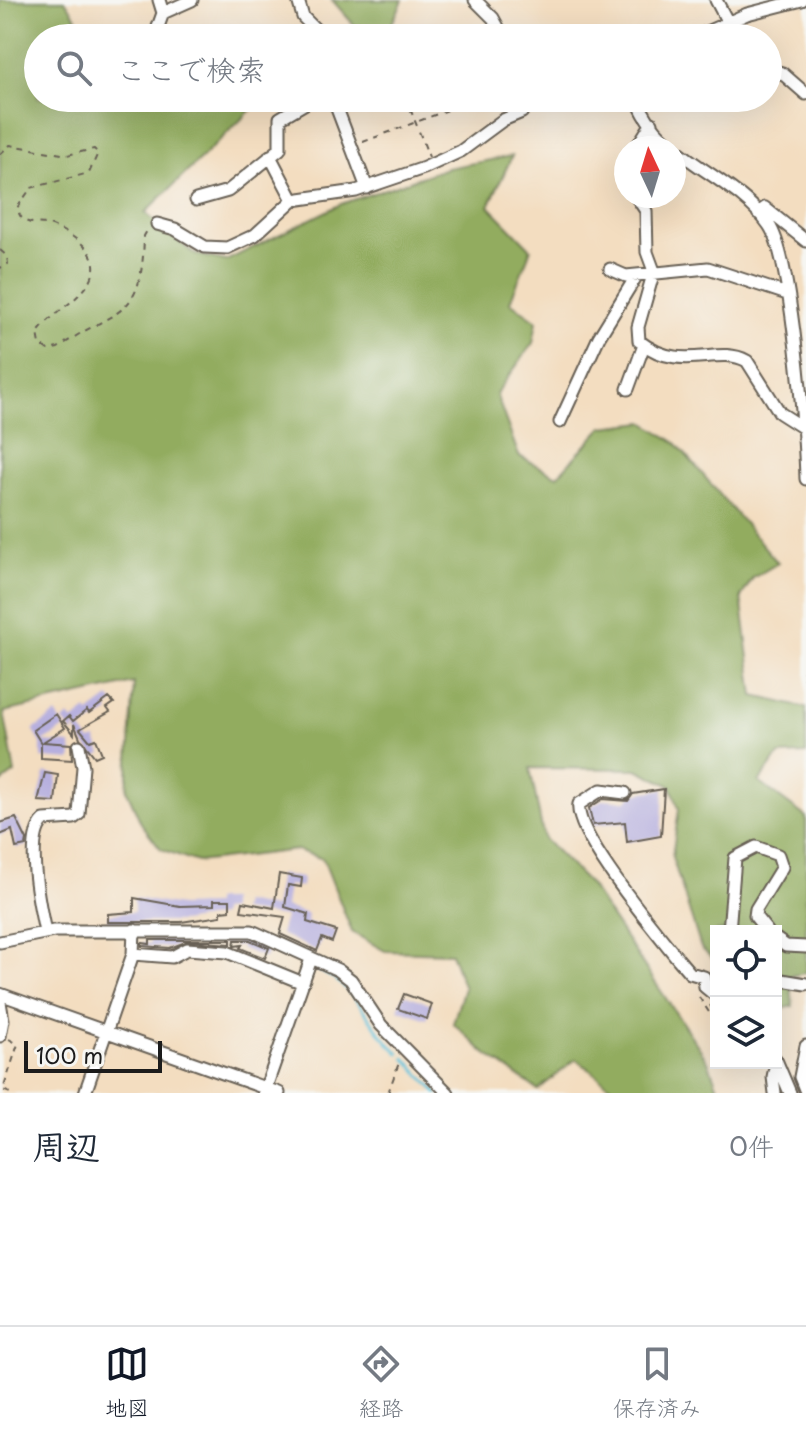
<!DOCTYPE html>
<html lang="ja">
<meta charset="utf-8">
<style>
body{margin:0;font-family:"Playpen Sans","Klee One",sans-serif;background:#f6f6f7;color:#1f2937}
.controls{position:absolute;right:24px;bottom:24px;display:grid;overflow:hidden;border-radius:0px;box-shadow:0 8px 32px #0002}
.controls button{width:72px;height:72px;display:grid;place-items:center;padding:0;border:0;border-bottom:2px solid #e0e1e3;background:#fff;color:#1f2937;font:40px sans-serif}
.compass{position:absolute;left:614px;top:136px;width:72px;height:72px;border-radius:50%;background:#fff;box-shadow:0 8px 32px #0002;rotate:356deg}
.scale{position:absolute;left:24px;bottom:20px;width:138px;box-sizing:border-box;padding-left:8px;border:4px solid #1c1c1c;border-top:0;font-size:22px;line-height:28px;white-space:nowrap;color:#1c1c1c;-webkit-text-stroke:6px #f6f6f2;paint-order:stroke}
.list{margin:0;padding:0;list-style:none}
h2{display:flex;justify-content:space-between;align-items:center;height:104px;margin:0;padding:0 32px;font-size:34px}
h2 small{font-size:26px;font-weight:400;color:#747a83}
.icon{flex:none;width:44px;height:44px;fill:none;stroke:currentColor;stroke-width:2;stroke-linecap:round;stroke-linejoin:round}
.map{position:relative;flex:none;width:806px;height:1093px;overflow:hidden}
.search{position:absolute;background:#fff;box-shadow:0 8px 32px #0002;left:24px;right:24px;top:24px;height:88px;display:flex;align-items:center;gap:20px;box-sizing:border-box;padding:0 28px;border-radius:44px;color:#747a83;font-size:30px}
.sheet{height:232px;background:#fff}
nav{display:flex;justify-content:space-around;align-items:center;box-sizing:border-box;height:112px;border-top:2px solid #e0e1e3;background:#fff;font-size:22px;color:#747a83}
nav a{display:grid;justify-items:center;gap:4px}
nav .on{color:#111827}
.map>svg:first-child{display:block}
</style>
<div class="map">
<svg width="806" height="1093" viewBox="0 0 806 1093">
<rect width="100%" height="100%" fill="#f6f6f2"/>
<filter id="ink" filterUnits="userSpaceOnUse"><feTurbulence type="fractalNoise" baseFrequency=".0125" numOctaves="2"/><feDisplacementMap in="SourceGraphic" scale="16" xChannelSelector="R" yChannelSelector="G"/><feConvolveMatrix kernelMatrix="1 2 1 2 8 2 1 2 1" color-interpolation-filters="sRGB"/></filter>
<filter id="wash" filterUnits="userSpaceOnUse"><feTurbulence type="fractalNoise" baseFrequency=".006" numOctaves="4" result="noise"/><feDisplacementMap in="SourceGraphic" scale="32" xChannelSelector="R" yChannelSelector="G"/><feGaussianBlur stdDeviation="1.8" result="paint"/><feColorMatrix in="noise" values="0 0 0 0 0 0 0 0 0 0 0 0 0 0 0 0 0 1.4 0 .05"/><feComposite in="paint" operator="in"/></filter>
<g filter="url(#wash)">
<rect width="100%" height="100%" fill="#f3ddc0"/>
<!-- forest -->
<path fill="#92ac5e" stroke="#57643d" stroke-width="2" d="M 0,0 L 65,0 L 90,38 L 38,38 L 38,98 L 224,98 L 254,107 L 145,213 L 194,254 L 226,261 L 341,204 L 447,168 L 512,156 L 489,206 L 531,249 L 510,302 L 537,321 L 533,343 L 496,394 L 519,456 L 557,476 L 603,427 L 644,422 L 676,443 L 778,563 L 753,578 L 741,597 L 754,696 L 806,708 L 806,754 L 779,755 L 759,782 L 806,817 L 806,973 L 790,976 L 793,1006 L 776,1011 L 776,931 L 716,931 L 716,962 L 701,948 L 672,857 L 679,809 L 671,786 L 637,769 L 530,768 L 544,839 L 589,884 L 708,1061 L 720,1093 L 619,1093 L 576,1059 L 538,1090 L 485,1053 L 453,1023 L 464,988 L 451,953 L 385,951 L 352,932 L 323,859 L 297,850 L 197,862 L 161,849 L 141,823 L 127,791 L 134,683 L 4,712 L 15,773 L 0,784 Z
M 332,0 L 403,0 L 389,30 L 355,26 Z"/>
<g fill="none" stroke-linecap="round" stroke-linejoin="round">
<!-- stream -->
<path stroke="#59bed7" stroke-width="3" d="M 315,969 C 359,985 365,1024 399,1053
M 405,1058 L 437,1093"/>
</g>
<g id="blocks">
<!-- building -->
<path fill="#b6afde" d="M 109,698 L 114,703 L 107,708 L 110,712 L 80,729 L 90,741 L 96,739 L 102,754 L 95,757 L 80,738 L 74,724 L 74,734 L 63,721 L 69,716 L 73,721 L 87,710 L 89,713 Z
M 56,714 L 65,728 L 43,742 L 71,744 L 72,760 L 41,758 L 41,743 L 33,730 Z
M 45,773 L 58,775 L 55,802 L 38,801 Z
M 664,789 L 661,836 L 627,842 L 625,822 L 593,825 L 589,808 L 603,799 L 628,801 L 633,794 Z
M 16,818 L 27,840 L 26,846 L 16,848 L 12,830 L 0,835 L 0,823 Z
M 279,874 L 302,878 L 301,887 L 288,885 L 285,907 L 308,914 L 307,922 L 336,931 L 332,942 L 322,938 L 317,951 L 280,934 L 285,917 L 241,911 L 243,902 L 274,908 Z
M 134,898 L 180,906 L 214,905 L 214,900 L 230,900 L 230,910 L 221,911 L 221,916 L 181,922 L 108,922 L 108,914 L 134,912 Z
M 150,940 L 231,940 L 231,944 L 188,941 L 170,948 L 142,946 L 142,943 L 150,944 Z
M 235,940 L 250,940 L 269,948 L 265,958 L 240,948 L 242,945 L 234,946 Z
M 404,994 L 432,1004 L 427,1019 L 398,1009 Z"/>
</g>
</g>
<g filter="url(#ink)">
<use href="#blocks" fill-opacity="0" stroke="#676055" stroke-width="2"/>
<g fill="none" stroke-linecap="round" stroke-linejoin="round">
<defs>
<path id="minor" d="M 159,0 L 163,13
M 298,0 L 303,17 L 324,38
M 475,0 L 493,18 L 499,29
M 716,0 L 736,38
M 154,38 L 163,13 L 192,0
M 474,38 L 499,29 L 505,38
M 693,38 L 747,14 L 802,0
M 768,69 L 782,73 L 806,94
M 333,98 L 367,188
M 637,98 C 656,157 735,176 769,225 C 792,258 805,433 806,479
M 636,148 L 652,123
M 270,156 L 293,200
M 636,196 L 646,211 L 647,252 L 654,271 L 638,327 L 639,341 C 682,375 716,344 747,361 L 780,413 L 805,429
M 196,200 L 228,191 L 280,149 L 280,118 L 314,98
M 758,213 L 765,208 L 806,241
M 157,224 L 175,229 L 205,247 L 227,248 L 255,235 L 293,200 L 356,191 L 424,168 L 461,151 L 503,120 L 522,112 L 529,98
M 610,269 L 626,276 L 708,268 L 787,294
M 628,389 L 644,345
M 560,422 L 599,337 L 637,275
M 625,793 L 601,790 L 579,804 C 573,834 657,932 678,959 L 690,973 L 704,977 L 705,987 L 716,996
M 729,931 L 735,858 L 756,847 L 778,855 L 782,867 L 756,909 L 755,916 L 767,931
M 45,932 C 40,908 24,838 44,820 L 74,818 L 79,814 L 83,767 L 79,746
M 776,939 L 786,946 L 806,947
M 0,942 L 54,931 L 252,931 L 338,970 L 351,980 L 381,1025 L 448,1093
M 133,954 L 172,957 L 187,949 L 227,952 L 303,983
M 776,979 L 806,984
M 0,994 L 279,1093
M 0,1002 L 3,1020 L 0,1036
M 806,1046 L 800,1077 L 806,1092
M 776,1060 L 790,1093
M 85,1093 L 133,954 L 134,930
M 264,1093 L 311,959
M 775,1093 L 773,1077 L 776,1063"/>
</defs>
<!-- minor casing -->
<use href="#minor" stroke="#676055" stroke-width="15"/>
<!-- path -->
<path stroke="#676055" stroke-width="2" stroke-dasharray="6 6" stroke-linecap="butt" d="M 406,98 L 429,157
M 363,142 L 480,98
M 0,154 L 10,145 L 67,155 L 94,149 L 98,153 L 89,173 L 31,188 L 17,208 C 19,214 21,220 28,222 C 33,224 41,223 46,224 C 66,230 101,250 93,274 C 86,298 52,311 38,333 L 40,344 L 48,350 L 58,348 C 118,305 142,323 144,236 L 148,229
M 0,250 L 7,256 L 8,264 L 0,268
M 806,667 L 802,676 L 806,681
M 699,997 L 716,1023
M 710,1005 L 716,1015
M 9,1039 L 18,1044 L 3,1090 L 10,1093
M 758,1063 L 764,1072
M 388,1093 L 400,1060"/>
<!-- minor -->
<use href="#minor" stroke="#fff" stroke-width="11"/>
</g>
</g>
</svg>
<div class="controls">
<button><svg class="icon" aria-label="locate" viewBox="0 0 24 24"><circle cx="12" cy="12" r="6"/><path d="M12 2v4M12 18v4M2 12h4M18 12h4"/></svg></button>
<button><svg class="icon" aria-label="layers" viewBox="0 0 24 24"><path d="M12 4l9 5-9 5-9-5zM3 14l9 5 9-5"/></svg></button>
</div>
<svg class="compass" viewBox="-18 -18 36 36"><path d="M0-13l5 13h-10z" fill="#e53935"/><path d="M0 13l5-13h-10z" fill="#747a83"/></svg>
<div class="scale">100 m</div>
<div class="search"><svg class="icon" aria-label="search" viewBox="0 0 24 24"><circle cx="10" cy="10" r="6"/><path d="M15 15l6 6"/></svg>ここで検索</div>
</div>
<section class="sheet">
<h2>周辺<small>0件</small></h2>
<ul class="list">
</ul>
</section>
<nav>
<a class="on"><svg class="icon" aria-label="map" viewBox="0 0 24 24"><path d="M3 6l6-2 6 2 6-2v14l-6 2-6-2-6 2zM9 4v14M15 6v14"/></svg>地図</a>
<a><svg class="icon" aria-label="directions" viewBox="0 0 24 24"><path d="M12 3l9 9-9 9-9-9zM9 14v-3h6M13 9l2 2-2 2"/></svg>経路</a>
<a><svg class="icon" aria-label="saved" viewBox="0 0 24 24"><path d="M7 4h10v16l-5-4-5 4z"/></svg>保存済み</a>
</nav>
